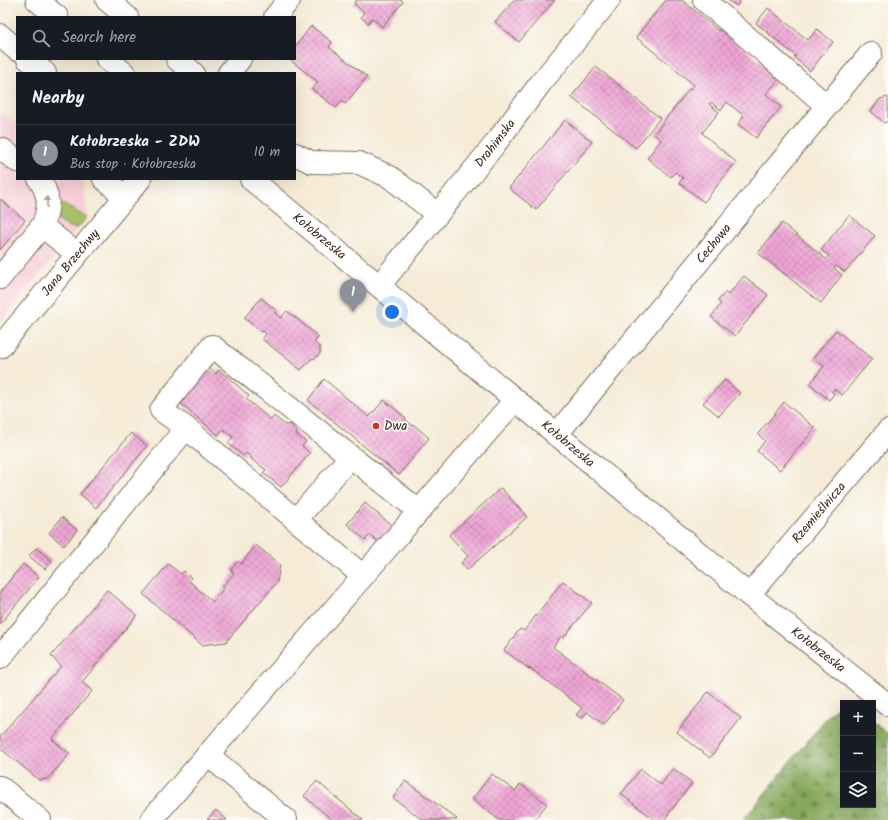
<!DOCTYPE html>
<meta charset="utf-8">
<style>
body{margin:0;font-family:Kalam,sans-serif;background:#20242c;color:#f1f3f6}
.controls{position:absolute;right:12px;bottom:12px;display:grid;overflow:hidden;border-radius:0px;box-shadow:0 4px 16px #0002}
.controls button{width:36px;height:36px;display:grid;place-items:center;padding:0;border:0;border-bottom:1px solid #363941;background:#171b24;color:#f1f3f6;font:20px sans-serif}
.you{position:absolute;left:392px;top:312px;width:14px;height:14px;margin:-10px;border:3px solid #fff;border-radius:50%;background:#1a73e8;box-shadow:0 0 0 6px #1a73e833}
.badge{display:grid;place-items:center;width:26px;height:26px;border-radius:50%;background:#8c9099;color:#fff;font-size:13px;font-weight:700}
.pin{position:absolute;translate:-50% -33px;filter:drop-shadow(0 1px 2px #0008)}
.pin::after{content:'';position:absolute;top:21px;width:14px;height:12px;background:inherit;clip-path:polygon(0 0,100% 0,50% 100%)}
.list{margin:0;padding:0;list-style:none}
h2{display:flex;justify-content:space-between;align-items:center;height:52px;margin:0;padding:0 16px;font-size:17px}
h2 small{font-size:13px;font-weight:400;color:#9ea1a6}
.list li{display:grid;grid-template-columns:26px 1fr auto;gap:12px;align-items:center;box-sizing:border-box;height:56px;padding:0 16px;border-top:1px solid #363941}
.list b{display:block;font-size:15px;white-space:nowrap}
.list p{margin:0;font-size:13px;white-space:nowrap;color:#9ea1a6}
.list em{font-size:13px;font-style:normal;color:#9ea1a6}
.icon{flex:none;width:22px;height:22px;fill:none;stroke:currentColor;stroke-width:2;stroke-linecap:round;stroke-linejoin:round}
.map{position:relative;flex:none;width:888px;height:820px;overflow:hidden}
.search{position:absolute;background:#171b24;box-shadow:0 4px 16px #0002;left:16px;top:16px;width:280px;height:44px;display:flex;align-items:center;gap:10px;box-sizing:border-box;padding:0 14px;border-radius:0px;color:#9ea1a6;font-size:15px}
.panel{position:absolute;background:#171b24;box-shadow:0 4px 16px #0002;left:16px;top:72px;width:280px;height:108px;border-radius:0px}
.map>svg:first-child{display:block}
</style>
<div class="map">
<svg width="888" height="820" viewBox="0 0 888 820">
<defs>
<pattern id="forest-firs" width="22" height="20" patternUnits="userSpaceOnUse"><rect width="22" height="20" fill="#86a75c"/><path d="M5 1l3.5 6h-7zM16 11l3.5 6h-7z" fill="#6f884b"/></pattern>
<pattern id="building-cross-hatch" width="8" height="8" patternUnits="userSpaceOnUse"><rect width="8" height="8" fill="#eea4d5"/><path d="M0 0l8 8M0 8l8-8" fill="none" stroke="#c286ac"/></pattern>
</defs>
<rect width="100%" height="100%" fill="#fdfcf7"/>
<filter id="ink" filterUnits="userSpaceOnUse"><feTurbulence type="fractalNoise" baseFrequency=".025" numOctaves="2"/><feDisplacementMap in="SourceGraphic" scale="8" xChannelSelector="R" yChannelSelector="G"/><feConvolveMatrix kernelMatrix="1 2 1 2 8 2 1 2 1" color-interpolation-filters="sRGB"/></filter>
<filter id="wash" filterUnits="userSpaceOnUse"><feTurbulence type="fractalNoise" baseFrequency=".012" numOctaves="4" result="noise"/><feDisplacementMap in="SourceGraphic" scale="16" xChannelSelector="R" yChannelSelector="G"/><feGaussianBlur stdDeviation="0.9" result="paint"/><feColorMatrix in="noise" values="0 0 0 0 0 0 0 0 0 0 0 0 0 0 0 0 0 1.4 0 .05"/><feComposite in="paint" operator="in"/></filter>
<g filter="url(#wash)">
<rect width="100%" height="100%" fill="#f5ebd7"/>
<!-- built -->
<path fill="#f6cfd8" d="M 0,110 L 17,125 L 17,179 L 78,179 L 84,184 L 87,217 L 0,323 Z"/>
<!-- grass -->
<path fill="#a8c167" stroke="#727642" d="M 58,202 L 87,217 L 78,228 C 70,227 59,226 57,215 C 56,212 57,206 58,202 Z"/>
<!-- forest -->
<path fill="url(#forest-firs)" stroke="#60683d" d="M 846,700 L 850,703 L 843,703 L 843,805 L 873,805 L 873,722 L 888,734 L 888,820 L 743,820 L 832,711 Z"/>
<g id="blocks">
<!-- building -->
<path fill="url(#building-cross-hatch)" d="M 356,0 L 401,0 L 403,2 L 382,27 L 372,18 L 368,23 L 361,17 L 364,12 L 354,4 L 356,1 Z
M 514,0 L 555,0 L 519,42 L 495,22 Z
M 666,0 L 682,0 L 719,31 L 720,29 L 780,78 L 766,94 L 781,107 L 756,138 L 738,124 L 744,116 L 727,102 L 721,110 L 711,102 L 709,104 L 719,112 L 702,133 L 736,162 L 704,202 L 679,183 L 683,178 L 675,172 L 671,177 L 647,158 L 661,140 L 654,134 L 690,88 L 691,89 L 694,85 L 636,37 Z
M 728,0 L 741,0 L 737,6 Z
M 768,8 L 808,40 L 817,29 L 833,42 L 810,71 L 794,57 L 796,56 L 756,23 Z
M 311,26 L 332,42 L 329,47 L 367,77 L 345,104 L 342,101 L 336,108 L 312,89 L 318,82 L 289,59 L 295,59 L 295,47 Z
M 596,67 L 660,118 L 636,148 L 571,97 Z
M 888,97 L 888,121 L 884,123 L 871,111 L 880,99 Z
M 565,120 L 592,142 L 536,210 L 509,188 Z
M 0,199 L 25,220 L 0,250 Z
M 849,215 L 875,236 L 845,272 L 836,266 L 834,268 L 842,275 L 821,303 L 758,253 L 782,223 L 826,259 L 829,256 L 821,250 Z
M 744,276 L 768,295 L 735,336 L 711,317 L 721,304 L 718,301 L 726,292 L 728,295 Z
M 261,298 L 277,311 L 275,313 L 281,318 L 287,311 L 319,337 L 314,342 L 320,347 L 320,353 L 316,358 L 311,359 L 301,370 L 262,339 L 266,334 L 263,331 L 262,332 L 244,318 Z
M 836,330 L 872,359 L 842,395 L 834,389 L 832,392 L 834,394 L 829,400 L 810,384 L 824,366 L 813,358 Z
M 206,366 L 216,374 L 219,370 L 230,379 L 249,396 L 246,399 L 271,420 L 274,416 L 285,425 L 290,424 L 293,427 L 297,432 L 296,434 L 306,442 L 302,446 L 310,453 L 281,487 L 263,473 L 266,470 L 251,459 L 252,458 L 246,453 L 243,456 L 228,443 L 233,437 L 223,429 L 218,435 L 177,400 Z
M 324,379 L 369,417 L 384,400 L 406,418 L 405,419 L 413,426 L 414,425 L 429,438 L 399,475 L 308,400 Z
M 725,380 L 740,393 L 719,416 L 703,403 Z
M 784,402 L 815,428 L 780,470 L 757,451 L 765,441 L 758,434 Z
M 131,433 L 147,446 L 96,508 L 80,494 Z
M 501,488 L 527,517 L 467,570 L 461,563 L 468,556 L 449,535 Z
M 365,503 L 396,529 L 382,545 L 370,535 L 365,540 L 347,524 Z
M 62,517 L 77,530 L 64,546 L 49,533 Z
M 256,545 L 280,565 L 277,582 L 226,642 L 202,645 L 143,594 L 168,564 L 181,574 L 184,571 L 191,578 L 189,581 L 213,602 L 224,588 L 222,587 L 234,573 L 231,570 L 238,561 L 241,564 Z
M 36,548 L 52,561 L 45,569 L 29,556 Z
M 23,564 L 39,577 L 0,624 L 0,592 Z
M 563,581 L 592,603 L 563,638 L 561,636 L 553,647 L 623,700 L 604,725 L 587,712 L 582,719 L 576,715 L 582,708 L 530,668 L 529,669 L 504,650 L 520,629 L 524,631 Z
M 107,590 L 137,615 L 82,682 L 92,691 L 52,739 L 70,754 L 47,779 L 39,780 L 0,748 L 0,737 L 61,666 L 51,656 Z
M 708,692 L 741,718 L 710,758 L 677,732 Z
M 673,768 L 692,783 L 664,820 L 655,820 L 621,794 L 641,769 L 661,785 Z
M 492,774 L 515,791 L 520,784 L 547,804 L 534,820 L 499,820 L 472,799 Z
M 317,781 L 326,789 L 363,820 L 332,820 L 330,818 L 304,796 Z
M 405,781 L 412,786 L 457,819 L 456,820 L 423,820 L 393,798 Z
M 216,810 L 227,820 L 207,820 Z"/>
</g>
</g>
<g filter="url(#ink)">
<use href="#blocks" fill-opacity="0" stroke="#7c6e5f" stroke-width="1"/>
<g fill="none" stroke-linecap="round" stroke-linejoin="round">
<defs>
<g id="minor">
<path d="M 107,0 L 127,17"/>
<path d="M 704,0 L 827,106"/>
<path d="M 275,17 L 289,0"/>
<path d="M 0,35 L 17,50"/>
<path d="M 28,59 L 45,73"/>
<path d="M 177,59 L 193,73"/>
<path d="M 229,73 L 240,59"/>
<path d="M 0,149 L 3,150 L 17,161"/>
<path d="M 295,154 L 311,162 L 359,163 L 390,177 L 437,214"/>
<path d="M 104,179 L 125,197"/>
<path d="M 42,226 L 77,254"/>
<path d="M 0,278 L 42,226 C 50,208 50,195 39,179"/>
<path id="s1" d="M 379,286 L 495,144 L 540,84 L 609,0"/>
<path id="s2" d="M 0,347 L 140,179"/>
<path id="s3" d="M 556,435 L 827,106 L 871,53"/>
<path d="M 296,520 L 350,457"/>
<path d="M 363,576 L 186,428 L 161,410 L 212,346 L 419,511"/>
<path id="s4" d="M 749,595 L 888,431"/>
<path d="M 0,658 L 186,428"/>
<path d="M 208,755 L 286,820"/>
<path d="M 0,787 L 40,820"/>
<path d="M 151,820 L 363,576 L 515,400"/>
</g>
<g id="major">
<path d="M 37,0 L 57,17"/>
<path d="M 107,59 L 124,73"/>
<path id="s5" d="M 251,179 L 749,595 L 888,705"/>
</g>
</defs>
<!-- minor casing -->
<use href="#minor" stroke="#7c6e5f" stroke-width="24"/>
<!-- major casing -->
<use href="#major" stroke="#7c6e5f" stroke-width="24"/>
<!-- minor -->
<use href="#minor" stroke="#fff" stroke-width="22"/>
<!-- major -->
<use href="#major" stroke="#fff" stroke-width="22"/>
</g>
<!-- one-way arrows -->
<defs><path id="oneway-solid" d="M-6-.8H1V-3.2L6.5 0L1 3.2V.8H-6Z"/></defs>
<use fill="#a79f9a" href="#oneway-solid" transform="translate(47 202) rotate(-91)"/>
</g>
<!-- markers -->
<circle fill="#c8321e" stroke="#fdfcf7" stroke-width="1.5" cx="376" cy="426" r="4"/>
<g text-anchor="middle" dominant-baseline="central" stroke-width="3.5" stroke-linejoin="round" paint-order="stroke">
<!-- street labels -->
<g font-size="13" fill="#3b2a1e" stroke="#fdfcf7">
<text stroke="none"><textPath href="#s1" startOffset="184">Drahimska</textPath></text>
<text stroke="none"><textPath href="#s5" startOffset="89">Kołobrzeska</textPath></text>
<text stroke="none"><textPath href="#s3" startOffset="248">Cechowa</textPath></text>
<text stroke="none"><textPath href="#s2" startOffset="110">Jana Brzechwy</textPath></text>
<text stroke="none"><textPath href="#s5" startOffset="413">Kołobrzeska</textPath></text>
<text stroke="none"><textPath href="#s4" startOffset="108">Rzemieślnicza</textPath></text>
<text stroke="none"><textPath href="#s5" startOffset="737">Kołobrzeska</textPath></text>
</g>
<!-- poi labels -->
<g font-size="13" fill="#3b2a1e" stroke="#fdfcf7" text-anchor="start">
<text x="384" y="426">Dwa</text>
</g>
</g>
</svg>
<div class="controls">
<button>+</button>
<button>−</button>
<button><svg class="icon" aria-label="layers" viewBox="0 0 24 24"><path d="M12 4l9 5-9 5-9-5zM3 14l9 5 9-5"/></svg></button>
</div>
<div class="you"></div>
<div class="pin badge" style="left:353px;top:312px">1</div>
<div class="search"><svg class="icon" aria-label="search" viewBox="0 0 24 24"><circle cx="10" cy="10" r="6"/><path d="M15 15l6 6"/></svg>Search here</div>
<section class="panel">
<h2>Nearby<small></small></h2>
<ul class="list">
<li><span class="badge">1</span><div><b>Kołobrzeska - ZDW</b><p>Bus stop · Kołobrzeska</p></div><em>10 m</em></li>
</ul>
</section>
</div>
